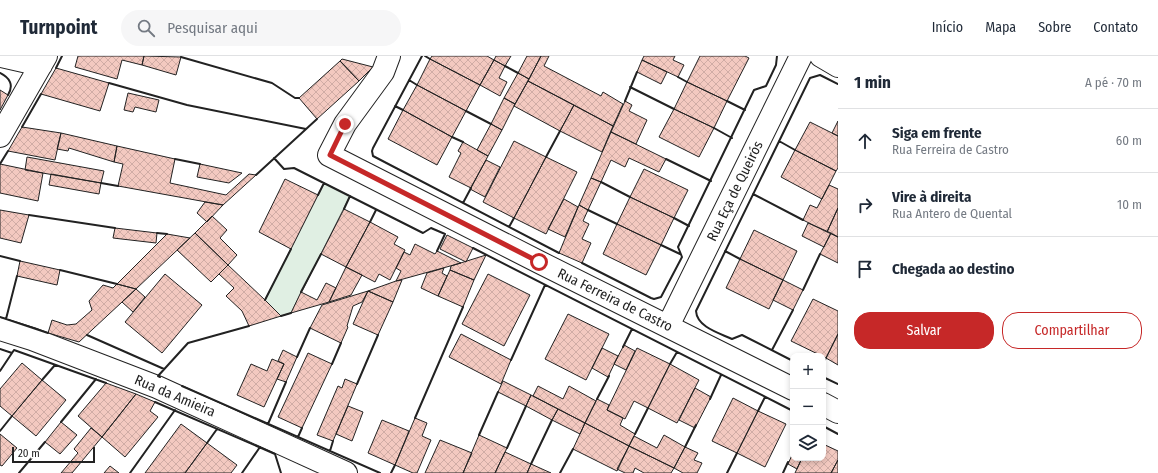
<!DOCTYPE html>
<html lang="pt">
<meta charset="utf-8">
<style>
body{margin:0;font-family:"Fira Sans Condensed",sans-serif;background:#f6f6f7;color:#1f2937}
.controls{position:absolute;right:12px;bottom:12px;display:grid;overflow:hidden;border-radius:8px;box-shadow:0 2px 6px #0003}
.controls button{width:36px;height:36px;display:grid;place-items:center;padding:0;border:0;border-bottom:1px solid #e0e1e3;background:#fff;color:#1f2937;font:20px sans-serif}
.scale{position:absolute;left:12px;bottom:10px;width:83px;box-sizing:border-box;padding-left:4px;border:2px solid #222;border-top:0;font-size:11px;line-height:14px;white-space:nowrap;color:#222;-webkit-text-stroke:3px #fff;paint-order:stroke}
.stop{position:absolute;width:12px;height:12px;margin:-9px;border:3px solid #c62828;border-radius:50%;background:#fff}
.stop.end{background:#c62828;border-color:#fff;box-shadow:0 1px 4px #0008}
.list{margin:0;padding:0;list-style:none}
h2{display:flex;justify-content:space-between;align-items:center;height:52px;margin:0;padding:0 16px;font-size:17px}
h2 small{font-size:13px;font-weight:400;color:#747a83}
.list li{display:grid;grid-template-columns:26px 1fr auto;gap:12px;align-items:center;box-sizing:border-box;height:64px;padding:0 16px;border-top:1px solid #e0e1e3}
.list b{display:block;font-size:15px;white-space:nowrap}
.list p{margin:0;font-size:13px;white-space:nowrap;color:#747a83}
.list em{font-size:13px;font-style:normal;color:#747a83}
.actions{display:flex;gap:8px;padding:12px 16px}
.actions a{flex:1;padding:9px 0;border:1px solid #c62828;border-radius:16px;text-align:center;font-size:14px;color:#c62828}
.actions .main{background:#c62828;color:#fff}
.icon{flex:none;width:22px;height:22px;fill:none;stroke:currentColor;stroke-width:2;stroke-linecap:round;stroke-linejoin:round}
.map{position:relative;flex:none;width:838px;height:417px;overflow:hidden}
header{display:flex;align-items:center;gap:24px;box-sizing:border-box;height:56px;padding:0 20px;background:#fff;border-bottom:1px solid #e0e1e3}
header strong{font-size:19px}
nav{display:flex;gap:22px;margin-inline-start:auto;font-size:14px}
.search{width:280px;height:36px;background:#f6f6f7;display:flex;align-items:center;gap:10px;box-sizing:border-box;padding:0 14px;border-radius:22px;color:#747a83;font-size:15px}
main{display:flex}
aside{flex:1;background:#fff}
.map>svg:first-child{display:block}
</style>
<header>
<strong>Turnpoint</strong>
<div class="search"><svg class="icon" aria-label="search" viewBox="0 0 24 24"><circle cx="10" cy="10" r="6"/><path d="M15 15l6 6"/></svg>Pesquisar aqui</div>
<nav><a>Início</a><a>Mapa</a><a>Sobre</a><a>Contato</a></nav>
</header>
<main>
<div class="map">
<svg width="838" height="417" viewBox="0 0 838 417">
<defs>
<pattern id="building-cross-hatch" width="8" height="8" patternUnits="userSpaceOnUse"><rect width="8" height="8" fill="#f3c9c0"/><path d="M0 0l8 8M0 8l8-8" fill="none" stroke="#d0aca5"/></pattern>
</defs>
<rect width="100%" height="100%" fill="#fff"/>
<!-- green -->
<path fill="#e0efe3" stroke="#6f6f6f" d="M 324,127 L 350,140 L 291,257 L 281,260 L 265,244 Z"/>
<!-- building -->
<path fill="url(#building-cross-hatch)" stroke="#222" d="M 78,0 L 144,0 L 142,9 L 122,4 L 117,23 L 75,11 Z
M 144,0 L 181,1 L 176,19 L 142,9 Z
M 432,0 L 487,0 L 494,4 L 480,29 L 430,3 Z
M 496,0 L 511,0 L 505,10 L 494,4 Z
M 527,0 L 541,0 L 529,23 L 518,17 Z
M 541,0 L 549,0 L 544,10 L 601,40 L 603,36 L 623,48 L 613,70 L 528,25 Z
M 644,0 L 675,0 L 673,4 L 684,9 L 678,21 L 642,4 Z
M 700,0 L 745,0 L 749,2 L 727,45 L 687,26 Z
M 342,3 L 373,11 L 359,25 L 340,5 Z
M 430,3 L 480,29 L 466,55 L 417,29 Z
M 494,4 L 505,10 L 499,22 L 507,26 L 500,40 L 480,29 Z
M 642,4 L 667,16 L 661,28 L 637,16 Z
M 340,5 L 359,25 L 317,63 L 299,42 Z
M 56,12 L 109,27 L 100,55 L 41,38 Z
M 518,17 L 529,23 L 515,48 L 504,42 Z
M 528,25 L 574,49 L 560,75 L 514,50 Z
M 687,26 L 727,45 L 714,72 L 674,53 Z
M 417,29 L 466,55 L 452,81 L 403,54 Z
M 0,34 L 8,39 L 0,54 Z
M 128,37 L 159,44 L 156,56 L 135,51 L 133,56 L 124,54 Z
M 504,42 L 515,48 L 502,74 L 491,68 Z
M 625,45 L 632,49 L 629,55 L 647,64 L 636,88 L 611,76 Z
M 574,49 L 613,70 L 602,96 L 560,75 Z
M 674,53 L 714,72 L 699,101 L 659,81 Z
M 403,54 L 452,81 L 437,109 L 388,83 Z
M 838,65 L 838,80 L 832,77 Z
M 810,66 L 838,80 L 838,112 L 836,115 L 795,94 Z
M 491,68 L 502,74 L 488,100 L 477,94 Z
M 22,71 L 61,77 L 55,104 L 8,95 Z
M 611,76 L 666,103 L 659,116 L 629,102 L 625,111 L 611,104 L 601,126 L 591,122 Z
M 61,77 L 117,90 L 114,106 L 69,92 L 68,95 L 57,93 Z
M 514,85 L 546,101 L 514,162 L 483,146 Z
M 463,86 L 488,100 L 471,132 L 449,121 L 461,97 L 458,95 Z
M 117,90 L 175,103 L 170,127 L 226,139 L 249,118 L 256,119 L 223,149 L 118,130 L 123,108 L 114,106 Z
M 795,94 L 836,115 L 822,143 L 781,121 Z
M 27,101 L 104,115 L 101,127 L 25,114 Z
M 546,101 L 577,116 L 546,178 L 514,162 Z
M 486,104 L 500,111 L 485,141 L 470,133 Z
M 0,108 L 43,117 L 38,145 L 0,137 Z
M 200,108 L 242,117 L 229,127 L 197,121 Z
M 644,113 L 688,134 L 674,162 L 630,141 Z
M 51,118 L 101,127 L 99,138 L 49,129 Z
M 591,122 L 601,126 L 588,154 L 579,149 Z
M 285,123 L 318,139 L 291,193 L 259,176 Z
M 829,129 L 838,133 L 838,152 L 827,176 L 803,164 L 810,149 L 817,152 Z
M 630,141 L 674,162 L 661,189 L 617,168 Z
M 564,143 L 578,151 L 565,181 L 548,173 Z
M 205,146 L 223,149 L 207,166 L 197,157 Z
M 579,149 L 588,154 L 583,165 L 589,168 L 582,183 L 591,187 L 582,207 L 559,197 Z
M 838,152 L 838,181 L 827,176 Z
M 344,153 L 370,166 L 346,211 L 321,198 Z
M 0,154 L 29,159 L 21,187 L 0,182 Z
M 212,160 L 227,174 L 220,182 L 237,199 L 228,209 L 195,177 Z
M 370,166 L 398,181 L 394,188 L 405,194 L 390,224 L 379,218 L 375,226 L 346,211 Z
M 808,167 L 831,177 L 824,191 L 802,180 Z
M 617,168 L 661,189 L 646,219 L 603,198 Z
M 115,172 L 157,177 L 156,187 L 113,182 Z
M 754,174 L 797,195 L 783,224 L 740,203 Z
M 195,177 L 228,209 L 211,226 L 177,194 Z
M 831,177 L 838,181 L 838,207 L 820,198 Z
M 167,178 L 190,182 L 136,233 L 117,228 Z
M 447,179 L 473,192 L 466,206 L 440,193 Z
M 415,188 L 435,198 L 437,195 L 461,207 L 396,225 L 401,215 L 396,212 L 404,196 L 410,199 Z
M 486,199 L 474,224 L 450,214 L 451,210 Z
M 740,203 L 783,224 L 769,253 L 726,232 Z
M 20,205 L 60,214 L 57,229 L 17,220 Z
M 228,209 L 265,244 L 281,260 L 249,270 L 242,255 L 226,240 L 234,232 L 219,218 Z
M 346,211 L 362,219 L 351,239 L 329,246 Z
M 444,212 L 442,217 L 447,220 L 438,240 L 421,232 L 427,217 Z
M 450,214 L 474,224 L 463,251 L 438,240 Z
M 165,218 L 202,249 L 162,297 L 125,266 Z
M 488,218 L 530,239 L 504,290 L 462,268 Z
M 402,224 L 393,246 L 368,235 L 396,225 Z
M 783,224 L 803,234 L 793,254 L 773,244 Z
M 326,227 L 336,232 L 329,246 L 291,257 L 301,236 L 317,244 Z
M 117,228 L 136,233 L 79,286 L 48,277 L 52,264 L 67,269 L 76,268 L 92,254 L 89,245 L 103,229 L 113,232 Z
M 136,233 L 145,241 L 133,256 L 122,246 Z
M 368,235 L 362,246 L 353,250 L 347,270 L 348,271 L 341,287 L 310,272 L 322,249 Z
M 368,235 L 393,246 L 378,279 L 353,268 Z
M 813,243 L 838,255 L 838,278 L 826,302 L 791,285 Z
M 568,258 L 609,278 L 586,324 L 545,303 Z
M 461,278 L 511,304 L 501,328 L 449,301 Z
M 838,278 L 838,309 L 826,302 Z
M 624,289 L 635,295 L 626,314 L 614,308 Z
M 602,292 L 618,300 L 608,321 L 592,312 Z
M 637,292 L 670,308 L 648,352 L 634,345 L 625,363 L 607,354 Z
M 283,294 L 297,301 L 286,326 L 277,323 L 284,308 L 278,305 Z
M 308,297 L 332,308 L 302,372 L 278,361 Z
M 272,303 L 284,308 L 264,351 L 237,339 L 251,308 L 267,315 Z
M 22,307 L 42,324 L 12,360 L 0,350 L 0,333 Z
M 670,308 L 699,324 L 677,367 L 648,352 Z
M 345,323 L 357,328 L 333,385 L 317,379 L 338,330 L 342,332 Z
M 42,324 L 66,344 L 36,380 L 12,360 Z
M 503,325 L 531,339 L 526,350 L 498,336 Z
M 106,327 L 136,338 L 102,381 L 78,360 Z
M 538,330 L 563,343 L 569,330 L 596,345 L 585,367 L 533,340 Z
M 695,332 L 711,341 L 695,372 L 679,364 Z
M 136,338 L 155,346 L 150,355 L 158,361 L 125,401 L 102,381 Z
M 531,339 L 558,353 L 552,364 L 526,350 Z
M 733,342 L 758,355 L 737,397 L 712,385 Z
M 597,343 L 609,349 L 607,354 L 623,362 L 620,369 L 635,378 L 629,390 L 585,367 Z
M 348,350 L 363,356 L 352,385 L 336,378 Z
M 558,353 L 585,367 L 580,378 L 552,364 Z
M 758,355 L 786,368 L 765,411 L 737,397 Z
M 415,362 L 427,367 L 422,380 L 431,384 L 417,417 L 413,417 L 395,409 Z
M 382,364 L 409,375 L 395,409 L 368,397 Z
M 61,366 L 77,379 L 60,398 L 45,386 Z
M 585,367 L 629,390 L 617,415 L 573,393 Z
M 181,368 L 207,387 L 185,417 L 145,417 Z
M 91,372 L 102,381 L 72,417 L 61,417 L 78,397 L 74,393 Z
M 0,378 L 17,392 L 2,410 L 0,409 Z
M 479,379 L 507,392 L 495,417 L 463,417 Z
M 664,379 L 685,391 L 674,412 L 629,390 L 634,380 L 657,392 Z
M 440,384 L 472,397 L 463,417 L 425,417 Z
M 207,387 L 237,409 L 231,417 L 185,417 Z
M 823,388 L 838,395 L 838,404 L 831,417 L 795,417 L 802,402 L 823,402 Z
M 629,390 L 674,412 L 671,417 L 644,417 L 635,412 L 633,417 L 625,417 L 617,413 Z
M 685,391 L 698,397 L 694,404 L 702,407 L 697,417 L 683,417 L 674,412 Z
M 505,396 L 531,408 L 527,417 L 495,417 Z
M 793,397 L 793,402 L 802,402 L 797,413 L 788,408 Z
M 838,404 L 838,417 L 831,417 Z
M 531,408 L 551,417 L 527,417 Z
M 110,410 L 119,417 L 104,417 Z"/>
<g fill="none" stroke-linecap="round" stroke-linejoin="round">
<defs>
<path id="street" d="M 1,0 L 41,9
M 389,0 L 383,16 L 345,68 L 329,99 L 539,206 L 793,333
M 821,0 L 838,10
M 0,80 L 46,0
M 668,270 L 801,0
M 0,273 L 32,283 L 157,331 L 346,417
M 823,348 L 838,356"/>
</defs>
<!-- street casing -->
<use href="#street" stroke="#222" stroke-width="24"/>
<!-- street -->
<use href="#street" stroke="#fff" stroke-width="22"/>
<!-- wall -->
<path stroke="#222" stroke-width="2" d="M 422,0 L 373,92 L 372,95 L 373,100 L 559,197
M 425,0 L 430,3
M 181,1 L 272,27 L 295,42 L 299,42
M 505,10 L 518,17
M 56,12 L 62,0
M 0,17 C 10,22 14,29 8,39
M 678,21 L 687,26
M 409,24 L 417,29
M 109,27 L 187,49 L 306,73
M 630,31 L 674,53
M 625,45 L 637,16
M 727,45 L 745,54
M 395,50 L 403,54
M 466,55 L 491,68
M 22,71 L 41,38
M 714,72 L 732,82
M 452,81 L 463,86
M 779,85 L 795,94
M 546,101 L 560,75
M 274,102 L 284,113 L 294,112 L 423,177 L 431,172 L 445,178 L 437,195
M 175,103 L 200,108
M 666,103 L 711,125
M 0,108 L 8,95
M 256,119 L 317,63
M 601,126 L 630,141
M 101,127 L 118,130
M 753,138 L 803,164
M 318,139 L 324,127
M 463,147 L 471,132
M 344,153 L 350,140
M 588,154 L 617,168
M 29,159 L 115,172
M 674,162 L 689,170
M 370,166 L 376,154
M 509,171 L 514,162
M 157,177 L 167,178
M 661,189 L 680,198
M 473,192 L 793,355
M 725,195 L 740,203
M 0,200 L 20,205
M 582,207 L 651,242 L 654,243 L 661,241 L 682,201 L 678,191 L 754,34 L 766,30 L 776,9 L 777,0
M 60,214 L 117,228
M 803,234 L 820,198
M 301,236 L 321,198
M 265,244 L 291,193
M 281,260 L 291,257
M 0,261 L 48,277
M 6,263 L 17,220
M 87,279 L 164,313
M 623,291 L 632,273
M 0,293 L 12,297
M 772,294 L 793,254
M 297,301 L 310,272
M 511,304 L 545,229
M 793,305 L 742,279 L 732,283 C 719,277 697,271 696,255 L 810,22 L 820,19 L 838,28
M 823,307 L 826,302
M 332,308 L 341,287
M 670,308 L 677,296
M 0,315 L 14,294 L 106,327
M 160,321 L 158,320 L 188,287 L 249,270
M 823,321 L 838,328
M 42,324 L 55,309
M 357,328 L 378,279
M 182,330 L 380,417
M 597,343 L 609,320
M 710,343 L 721,319
M 155,346 L 275,398 L 281,417
M 758,355 L 765,341
M 415,362 L 463,251
M 61,366 L 96,323
M 268,368 L 286,326
M 823,370 L 838,378
M 0,375 L 12,360
M 635,378 L 648,352
M 479,379 L 498,336
M 298,381 L 302,372
M 207,387 L 217,373
M 685,391 L 696,369
M 507,392 L 526,350
M 330,395 L 333,385
M 531,408 L 552,364
M 19,417 L 45,386
M 130,417 L 175,354
M 242,417 L 260,391
M 391,417 L 395,409
M 560,417 L 573,393
M 727,417 L 737,397
M 783,417 L 788,406"/>
</g>
<g fill="none" stroke-linecap="round" stroke-linejoin="round">
<!-- route -->
<path stroke="#c62828" stroke-width="5" d="M 345,68 L 330,99 L 539,206"/>
</g>
<g text-anchor="middle" dominant-baseline="central" stroke-width="3" stroke-linejoin="round" paint-order="stroke">
<!-- street labels -->
<g font-size="14" fill="#222" stroke="#fff">
<text transform="translate(735 135) rotate(-64)">Rua Eça de Queirós</text>
<text transform="translate(615 244) rotate(26)">Rua Ferreira de Castro</text>
<text transform="translate(175 340) rotate(23)">Rua da Amieira</text>
</g>
</g>
</svg>
<div class="controls">
<button>+</button>
<button>−</button>
<button><svg class="icon" aria-label="layers" viewBox="0 0 24 24"><path d="M12 4l9 5-9 5-9-5zM3 14l9 5 9-5"/></svg></button>
</div>
<div class="scale">20 m</div>
<div class="stop" style="left:539px;top:206px"></div>
<div class="stop end" style="left:345px;top:68px"></div>
</div>
<aside>
<h2>1 min<small>A pé · 70 m</small></h2>
<ul class="list">
<li><svg class="icon" aria-label="ahead" viewBox="0 0 24 24"><path d="M12 20V5M6 11l6-6 6 6"/></svg><div><b>Siga em frente</b><p>Rua Ferreira de Castro</p></div><em>60 m</em></li>
<li><svg class="icon" aria-label="right" viewBox="0 0 24 24"><path d="M7 20v-9h11M14 6l5 5-5 5"/></svg><div><b>Vire à direita</b><p>Rua Antero de Quental</p></div><em>10 m</em></li>
<li><svg class="icon" aria-label="arrive" viewBox="0 0 24 24"><path d="M6 21V4h12l-3 4 3 4H6"/></svg><div><b>Chegada ao destino</b></div></li>
</ul>
<div class="actions"><a class="main">Salvar</a><a>Compartilhar</a></div>
</aside>
</main>
